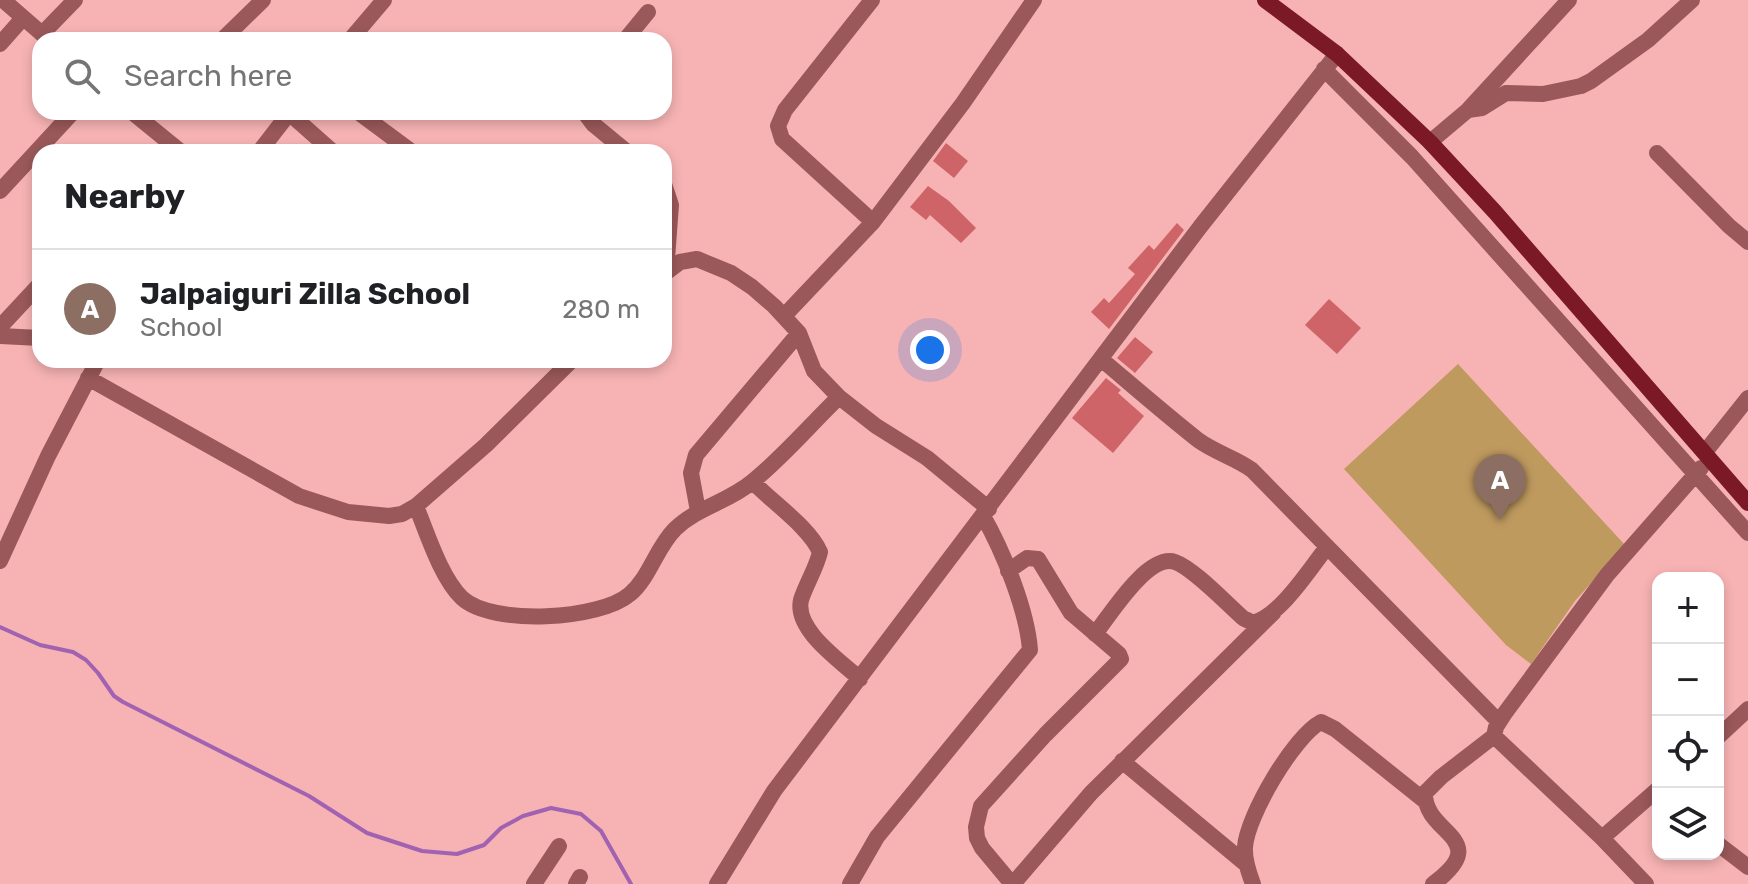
<!DOCTYPE html>
<meta charset="utf-8">
<style>
body{margin:0;font-family:Rubik,sans-serif;background:#f6f6f6;color:#202124}
.controls{position:absolute;right:24px;bottom:24px;display:grid;overflow:hidden;border-radius:16px;box-shadow:0 4px 12px #0003}
.controls button{width:72px;height:72px;display:grid;place-items:center;padding:0;border:0;border-bottom:2px solid #e0e0e0;background:#fff;color:#202124;font:40px sans-serif}
.you{position:absolute;left:930px;top:350px;width:28px;height:28px;margin:-20px;border:6px solid #fff;border-radius:50%;background:#1a73e8;box-shadow:0 0 0 12px #1a73e833}
.badge{display:grid;place-items:center;width:52px;height:52px;border-radius:50%;background:#b45309;color:#fff;font-size:26px;font-weight:700}
.pin{position:absolute;translate:-50% -66px;filter:drop-shadow(0 2px 4px #0008)}
.pin::after{content:'';position:absolute;top:42px;width:28px;height:24px;background:inherit;clip-path:polygon(0 0,100% 0,50% 100%)}
.list{margin:0;padding:0;list-style:none}
h2{display:flex;justify-content:space-between;align-items:center;height:104px;margin:0;padding:0 32px;font-size:34px}
h2 small{font-size:26px;font-weight:400;color:#757577}
.list li{display:grid;grid-template-columns:52px 1fr auto;gap:24px;align-items:center;box-sizing:border-box;height:120px;padding:0 32px;border-top:2px solid #e0e0e0}
.list b{display:block;font-size:30px;white-space:nowrap}
.list p{margin:0;font-size:26px;white-space:nowrap;color:#757577}
.list em{font-size:26px;font-style:normal;color:#757577}
.icon{flex:none;width:44px;height:44px;fill:none;stroke:currentColor;stroke-width:2;stroke-linecap:round;stroke-linejoin:round}
.map{position:relative;flex:none;width:1748px;height:884px;overflow:hidden}
.search{position:absolute;background:#fff;box-shadow:0 4px 12px #0003;left:32px;top:32px;width:640px;height:88px;display:flex;align-items:center;gap:20px;box-sizing:border-box;padding:0 28px;border-radius:24px;color:#757577;font-size:30px}
.panel{position:absolute;background:#fff;box-shadow:0 4px 12px #0003;left:32px;top:144px;width:640px;height:224px;border-radius:24px}
.map>svg:first-child{display:block}
</style>
<div class="map">
<svg width="1748" height="884" viewBox="0 0 1748 884">
<rect width="100%" height="100%" fill="#f7b3b3"/>
<!-- green -->
<path fill="#bf9a5f" d="M 1458,364 L 1625,545 L 1575,601 L 1531,664 L 1506,645 L 1344,469 Z"/>
<g fill="none" stroke-linecap="round" stroke-linejoin="round">
<!-- stream -->
<path stroke="#a162b2" stroke-width="4" d="M 0,627 L 40,645 L 73,652 L 86,660 L 98,673 L 114,696 L 123,702 L 309,796 L 367,833 L 422,851 L 457,854 L 484,845 L 501,828 L 523,816 L 551,808 L 581,814 L 601,831 L 631,884"/>
</g>
<!-- building -->
<path fill="#ce6368" d="M 946,143 L 968,161 L 954,178 L 933,161 Z
M 928,186 L 949,201 L 976,228 L 961,243 L 930,215 L 926,220 L 910,207 Z
M 1177,223 L 1184,230 L 1109,329 L 1091,312 L 1104,298 L 1109,303 L 1135,274 L 1128,268 L 1149,245 L 1154,250 Z
M 1329,299 L 1361,328 L 1337,354 L 1305,325 Z
M 1135,337 L 1153,352 L 1135,373 L 1117,358 Z
M 1106,378 L 1121,390 L 1118,393 L 1144,416 L 1113,453 L 1072,418 Z"/>
<g fill="none" stroke-linecap="round" stroke-linejoin="round">
<!-- street -->
<path stroke="#9a585a" stroke-width="16" d="M 3,0 L 49,40
M 872,0 L 785,110 L 778,126 L 782,139 L 873,222
M 42,34 L 75,0
M 222,40 L 263,0
M 350,40 L 384,0
M 625,40 L 648,12
M 0,44 L 23,18
M 1324,69 L 1412,157 L 1748,533
M 1468,110 L 1482,108 L 1506,93 L 1543,94 L 1581,86 L 1591,81 L 1648,40 L 1692,0
M 132,112 L 181,152
M 358,112 L 412,152
M 584,112 L 593,124 L 627,152
M 289,113 L 333,152
M 1430,142 L 1468,110 L 1569,0
M 259,152 L 290,112
M 1657,153 L 1729,226 L 1748,242
M 664,184 L 671,205 L 666,272
M 0,191 L 73,112
M 664,274 L 680,262 L 697,259 L 731,273 L 752,287 L 774,306 L 799,333 L 814,371 L 839,397 L 876,426 L 927,458 L 989,509
M 784,316 L 873,222 L 963,103 L 1034,0
M 0,327 L 40,284
M 0,336 L 40,338
M 1101,359 C 1133,386 1165,414 1198,440 C 1216,453 1236,458 1252,470 L 1499,722
M 88,378 L 299,496 L 348,512 L 389,516 L 402,514 L 416,506 L 486,445 L 572,360
M 1705,452 L 1748,398
M 753,482 C 773,503 809,527 820,552 C 816,569 806,584 801,600 C 794,630 841,661 860,679
M 416,506 C 427,533 441,578 462,598 C 492,626 600,620 630,594 C 650,577 656,548 675,529 C 698,507 728,502 752,482 C 783,457 810,425 839,397
M 698,511 L 691,473 L 696,455 L 799,333
M 0,561 L 48,456 L 98,360
M 1008,571 L 1027,558 L 1038,559 L 1071,613 L 1119,654 L 1121,659 L 1045,735 L 981,806 L 976,827 L 977,838 L 982,848 L 1012,884
M 1095,634 C 1110,615 1148,553 1175,562 C 1193,568 1227,604 1243,618 L 1253,623 C 1281,615 1309,570 1327,547
M 1718,737 L 1748,709
M 1122,761 L 1247,865
M 1602,838 L 1658,789
M 1718,844 L 1748,867
M 534,884 L 559,846
M 576,884 L 580,877
M 717,884 L 774,791 L 1200,227 L 1337,54
M 850,884 L 877,837 L 1030,650 C 1027,610 1003,551 983,516
M 1013,884 L 1091,793 L 1274,612
M 1253,884 C 1249,873 1244,860 1245,847 C 1247,816 1294,736 1321,722 L 1335,729 L 1425,801
M 1433,884 C 1495,838 1424,835 1425,793 L 1441,777 L 1494,736
M 1646,884 L 1602,838 L 1494,736 L 1496,727 L 1505,713 L 1607,575 L 1701,468"/>
<!-- secondary -->
<path stroke="#7c1927" stroke-width="16" d="M 1265,0 L 1337,54 L 1430,142 L 1495,212 L 1748,503"/>
</g>
</svg>
<div class="controls">
<button>+</button>
<button>−</button>
<button><svg class="icon" aria-label="locate" viewBox="0 0 24 24"><circle cx="12" cy="12" r="6"/><path d="M12 2v4M12 18v4M2 12h4M18 12h4"/></svg></button>
<button><svg class="icon" aria-label="layers" viewBox="0 0 24 24"><path d="M12 4l9 5-9 5-9-5zM3 14l9 5 9-5"/></svg></button>
</div>
<div class="you"></div>
<div class="pin badge" style="left:1500px;top:520px;background:#8d6e63">A</div>
<div class="search"><svg class="icon" aria-label="search" viewBox="0 0 24 24"><circle cx="10" cy="10" r="6"/><path d="M15 15l6 6"/></svg>Search here</div>
<section class="panel">
<h2>Nearby<small></small></h2>
<ul class="list">
<li><span class="badge" style="background:#8d6e63">A</span><div><b>Jalpaiguri Zilla School</b><p>School</p></div><em>280 m</em></li>
</ul>
</section>
</div>
